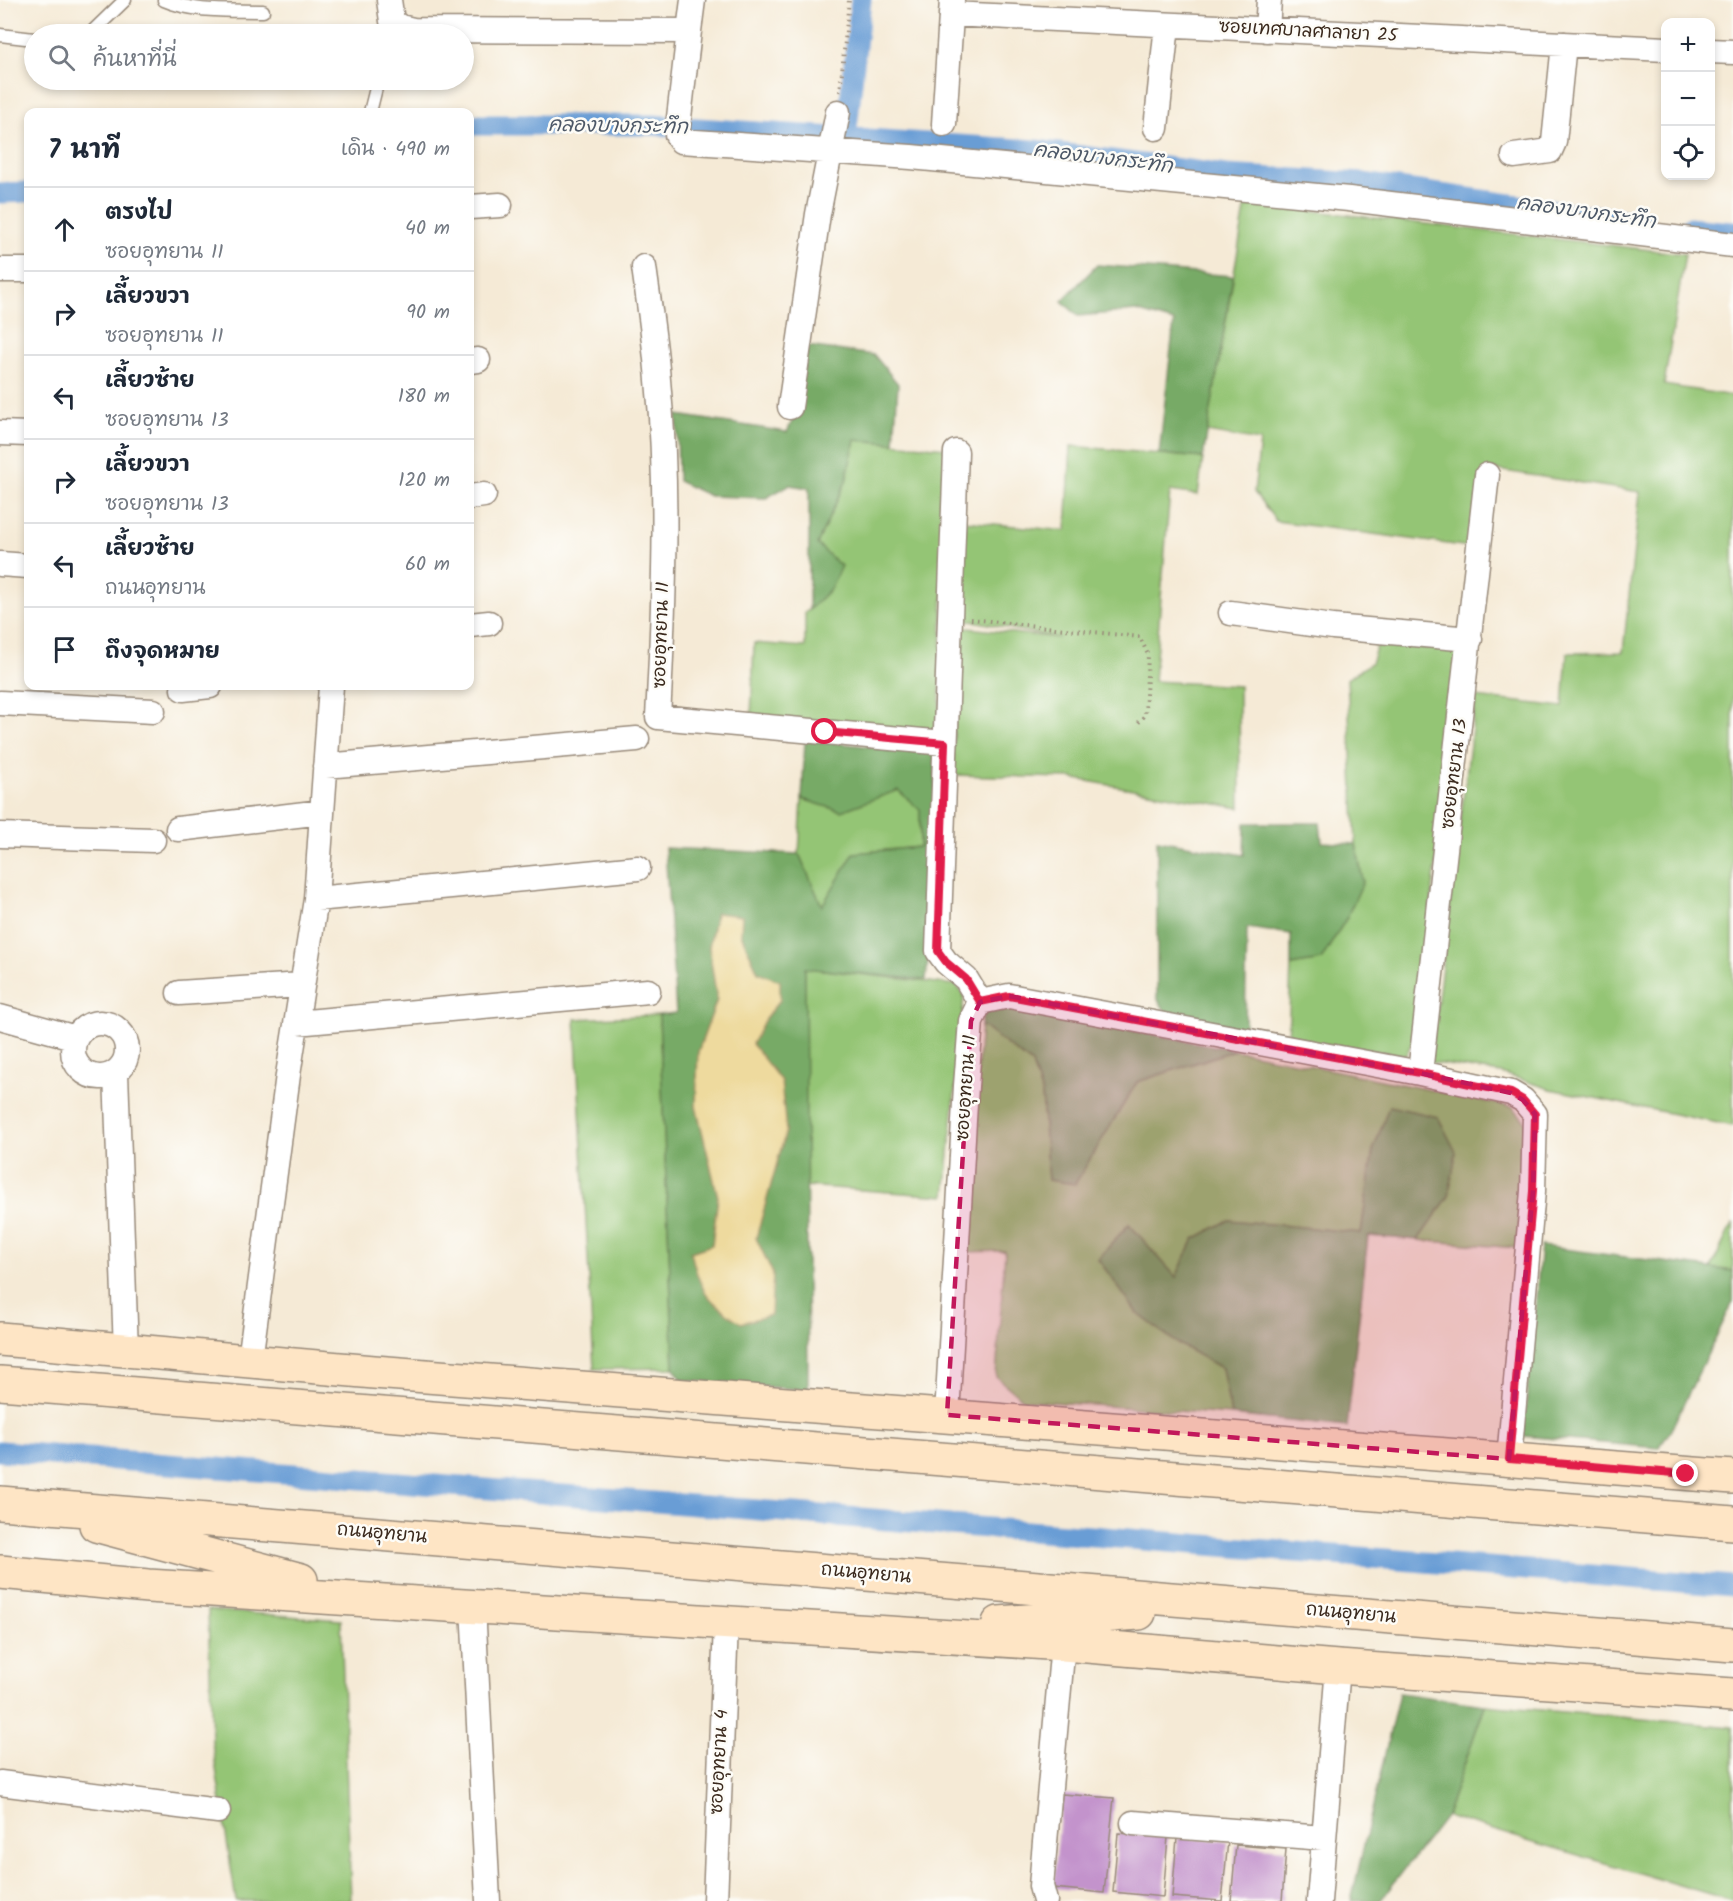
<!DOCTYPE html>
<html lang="th">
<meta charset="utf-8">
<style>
body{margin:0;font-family:Kalam,"Playpen Sans Thai",sans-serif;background:#f2f2f3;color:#1f2937}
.controls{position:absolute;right:18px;top:18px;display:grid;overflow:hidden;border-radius:12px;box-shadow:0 3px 9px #0003}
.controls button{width:54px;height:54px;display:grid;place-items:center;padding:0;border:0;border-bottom:2px solid #e0e1e3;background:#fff;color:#1f2937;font:30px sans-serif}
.stop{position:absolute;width:18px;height:18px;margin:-14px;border:4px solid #e11d48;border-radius:50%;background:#fff}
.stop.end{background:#e11d48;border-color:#fff;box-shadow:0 2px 6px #0008}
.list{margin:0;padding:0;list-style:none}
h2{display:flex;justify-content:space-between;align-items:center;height:78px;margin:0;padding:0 24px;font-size:26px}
h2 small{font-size:20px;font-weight:400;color:#747a83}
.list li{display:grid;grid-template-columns:39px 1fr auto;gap:18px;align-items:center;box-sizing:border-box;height:84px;padding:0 24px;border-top:2px solid #e0e1e3}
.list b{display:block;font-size:22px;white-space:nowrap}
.list p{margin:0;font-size:20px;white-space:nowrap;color:#747a83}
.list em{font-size:20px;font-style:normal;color:#747a83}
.icon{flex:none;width:33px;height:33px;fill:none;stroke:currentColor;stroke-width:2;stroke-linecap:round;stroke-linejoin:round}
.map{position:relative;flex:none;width:1733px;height:1901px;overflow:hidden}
.search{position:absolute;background:#fff;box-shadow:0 3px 9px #0003;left:24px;top:24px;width:450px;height:66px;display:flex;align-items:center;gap:15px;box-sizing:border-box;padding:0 21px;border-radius:33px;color:#747a83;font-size:22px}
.panel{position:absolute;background:#fff;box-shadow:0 3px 9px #0003;left:24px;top:108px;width:450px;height:582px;border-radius:12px}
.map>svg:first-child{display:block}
</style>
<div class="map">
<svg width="1733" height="1901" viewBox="0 0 1733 1901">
<rect width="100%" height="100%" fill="#fdfcf7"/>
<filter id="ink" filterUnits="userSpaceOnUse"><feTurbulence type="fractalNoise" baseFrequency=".0167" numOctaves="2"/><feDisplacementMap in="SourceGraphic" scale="12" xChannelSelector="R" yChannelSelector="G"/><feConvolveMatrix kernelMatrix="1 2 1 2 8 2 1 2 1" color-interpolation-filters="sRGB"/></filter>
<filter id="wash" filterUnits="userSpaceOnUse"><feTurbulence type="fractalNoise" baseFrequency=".008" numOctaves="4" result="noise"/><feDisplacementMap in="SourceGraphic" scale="24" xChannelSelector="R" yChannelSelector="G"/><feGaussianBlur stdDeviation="1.35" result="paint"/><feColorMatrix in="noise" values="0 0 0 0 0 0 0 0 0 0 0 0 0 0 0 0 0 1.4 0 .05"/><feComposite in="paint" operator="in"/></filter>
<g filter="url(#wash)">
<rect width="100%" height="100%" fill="#f5ead6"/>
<!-- green -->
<path fill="#94c575" stroke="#68784a" stroke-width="1.5" d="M 1246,203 L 1685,254 L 1664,385 L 1733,396 L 1733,1126 L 1550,1089 L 1501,1073 L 1430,1062 L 1476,697 L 1563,707 L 1567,653 L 1623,652 L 1640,492 L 1491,469 L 1477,548 L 1276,521 L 1254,492 L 1260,441 L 1207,432 Z
M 855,440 L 947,448 L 939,727 L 921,731 L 751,718 L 754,643 L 805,647 L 805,613 L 830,589 L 817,544 L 846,481 Z
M 1071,446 L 1203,458 L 1198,495 L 1170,491 L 1154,681 L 1239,686 L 1240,808 L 1070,778 L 952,775 L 959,627 L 1059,638 L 958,618 L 965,521 L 1066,531 Z
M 1377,645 L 1461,650 L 1416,1034 L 1406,1055 L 1288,1040 L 1291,965 L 1321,960 L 1346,919 L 1363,882 L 1356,844 L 1347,679 L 1371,663 Z
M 898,790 L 920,810 L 920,847 L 855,853 L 822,906 L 799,854 L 802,799 L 841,811 Z
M 805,968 L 956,985 L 964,995 L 945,1196 L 805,1186 Z
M 659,1015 L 674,1368 L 594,1369 L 575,1019 Z
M 981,1025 L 1032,1064 L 1042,1094 L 1048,1180 L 1075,1183 L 1137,1082 L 1235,1050 L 1513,1107 L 1527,1123 L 1517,1248 L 1418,1240 L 1449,1196 L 1373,1151 L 1361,1233 L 1229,1220 L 1194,1239 L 1176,1278 L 1128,1225 L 1098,1260 L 1177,1343 L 1222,1368 L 1231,1415 L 1024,1400 L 996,1377 L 1005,1251 L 963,1252 Z
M 1733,1222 L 1733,1271 L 1711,1268 Z
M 208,1610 L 341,1620 L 351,1901 L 236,1901 L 212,1742 Z
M 1485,1705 L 1733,1727 L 1733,1901 L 1446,1816 Z"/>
<!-- forest -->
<path fill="#7a6" stroke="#596a42" stroke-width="1.5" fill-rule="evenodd" d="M 1097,265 L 1233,276 L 1203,458 L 1159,454 L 1174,322 L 1136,311 L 1078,316 L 1062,301 Z
M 807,346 L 874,355 L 898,384 L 894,443 L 855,440 L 846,481 L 817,544 L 841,566 L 830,589 L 809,610 L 809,488 L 789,485 L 766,498 L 710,496 L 678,481 L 677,415 L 787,432 L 798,409 Z
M 805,740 L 935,753 L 937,871 L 926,980 L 805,968 L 808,1390 L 682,1380 L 674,1368 L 659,1015 L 676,1013 L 665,848 L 799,854 L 822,906 L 854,853 L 920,847 L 920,810 L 898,790 L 841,811 L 802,799 ZM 716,913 L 741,934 L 758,972 L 780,1000 L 766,1017 L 751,1044 L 781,1081 L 786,1131 L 756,1238 L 773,1274 L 691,1252 L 712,1245 L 718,1197 L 696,1106 L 698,1052 L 717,1000 L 709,947 Z
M 1245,823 L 1320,823 L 1322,842 L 1356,844 L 1363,882 L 1346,919 L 1321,960 L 1291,965 L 1291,934 L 1247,928 L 1245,1030 L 1168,1015 L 1157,998 L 1157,840 L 1244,855 Z
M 997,1005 L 1235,1050 L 1137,1082 L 1075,1184 L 1048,1180 L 1042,1094 L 1032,1064 L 981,1025 L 983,1013 Z
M 1389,1106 L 1438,1117 L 1456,1152 L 1449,1196 L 1418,1240 L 1368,1236 L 1347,1427 L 1231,1415 L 1222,1368 L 1177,1343 L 1137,1313 L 1098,1259 L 1129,1224 L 1176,1277 L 1194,1239 L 1229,1220 L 1361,1233 L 1373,1151 Z
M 1541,1246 L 1733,1271 L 1733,1302 L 1671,1430 L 1659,1448 L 1523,1436 Z
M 1399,1693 L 1485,1705 L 1446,1816 L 1380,1901 L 1351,1901 Z"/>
<!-- sand -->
<path fill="#eeda9e" stroke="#94825e" stroke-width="1.5" d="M 716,913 L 742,916 L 741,934 L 758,972 L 780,981 L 780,1000 L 766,1017 L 752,1044 L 781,1081 L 786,1131 L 756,1238 L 773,1274 L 771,1315 L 741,1323 C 707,1300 700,1292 691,1252 L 712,1245 L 718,1197 L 696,1106 L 698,1052 L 717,1000 L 709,947 Z"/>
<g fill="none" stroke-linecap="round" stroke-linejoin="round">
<!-- canal -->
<path stroke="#699dd5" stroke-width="21" d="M 470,125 L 652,125 L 1036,150 L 1226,175 L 1363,183 L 1643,223
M 846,137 L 861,0
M 0,193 L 28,192
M 1689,228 L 1733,232
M 0,1451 L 1733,1586"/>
</g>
<g id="blocks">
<!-- building -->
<path fill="#c393cc" d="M 1062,1794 L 1114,1798 L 1104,1893 L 1053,1888 Z
M 1118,1833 L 1168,1837 L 1163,1897 L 1113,1892 Z
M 1177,1838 L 1228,1841 L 1222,1901 L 1172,1897 Z
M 1236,1845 L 1286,1849 L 1282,1901 L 1231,1901 Z"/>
</g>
</g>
<g filter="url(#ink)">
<use href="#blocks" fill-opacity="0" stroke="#988a7a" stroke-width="1.5"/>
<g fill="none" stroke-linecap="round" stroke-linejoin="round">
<defs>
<path id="lane" d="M 164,0 C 194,13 231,10 263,11
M 85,34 L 92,32 L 125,0
M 0,35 L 34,39
M 370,112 L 378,80"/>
<path id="street" d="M 389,0 L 392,21 L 400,27 L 413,30 L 689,31 L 693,0
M 951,14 L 1666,49
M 1267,30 L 1269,0
M 689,31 L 677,135 L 681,141 L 911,157 L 1349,199 L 1733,245
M 1710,51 L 1733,52
M 944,124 L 952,0
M 1156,128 L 1167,25
M 1514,156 L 1550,151 L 1554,142 L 1564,44
M 470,207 L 500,205
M 644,267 C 649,304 655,342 658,380 C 669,492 664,605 658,717 L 945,743
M 0,270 L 28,270
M 470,361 L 478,360
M 790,407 L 818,214 L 838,112
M 0,433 L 28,434
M 470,497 L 484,495
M 0,564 L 28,566
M 1231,613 L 1333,627 L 1470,639
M 470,625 L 489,623
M 183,689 L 210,686
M 0,703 L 153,711
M 325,766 L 637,739
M 178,829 L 322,812
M 0,835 L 153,840
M 316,899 L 638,868
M 179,993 L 302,985
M 980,1002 L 1009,996 L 1420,1073 L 1511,1093 L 1523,1100 L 1535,1114 L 1533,1191 L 1509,1459
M 0,1017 L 76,1038
M73 1050a27 27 0 1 1 54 0a27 27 0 1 1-54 0Z
M 296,1023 L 648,991
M 116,1073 L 126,1351
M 1420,1073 L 1487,475
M 250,1360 L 288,1075 L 316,899 L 331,686
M 947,1415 L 966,1086 L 971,1021 L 980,1002 L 966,979 L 946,962 L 938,951 L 956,452
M 473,1606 L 488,1901
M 0,1783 L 218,1811
M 1133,1823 L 1323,1838
M 715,1901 L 726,1624
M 1045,1901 L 1041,1886 L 1063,1644
M 1319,1901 L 1338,1667"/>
<path id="secondary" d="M 0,1339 L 374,1372 L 1733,1477
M 0,1383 L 1733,1523
M 0,1503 L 1733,1645
M 96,1525 L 301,1580
M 0,1572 L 148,1586 L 1063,1644 L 1338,1667 L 1733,1695
M 999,1623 L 1139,1613"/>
</defs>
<!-- lane casing -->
<use href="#lane" stroke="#988a7a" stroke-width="15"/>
<!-- street casing -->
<use href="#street" stroke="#988a7a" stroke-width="27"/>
<!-- secondary casing -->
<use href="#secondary" stroke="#988a7a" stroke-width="36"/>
<!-- path -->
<path stroke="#988a7a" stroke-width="4" stroke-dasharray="1.5 4.5" stroke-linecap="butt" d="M 840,92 L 849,0
M 971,619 L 1140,637 L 1148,655 L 1145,715 L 1138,723"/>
<!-- lane -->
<use href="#lane" stroke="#fff" stroke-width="12"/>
<!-- street -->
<use href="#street" stroke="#fff" stroke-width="24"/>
<!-- secondary -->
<use href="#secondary" stroke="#fee5c5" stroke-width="33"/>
</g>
</g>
<g fill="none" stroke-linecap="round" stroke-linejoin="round" filter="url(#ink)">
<!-- route -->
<path stroke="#e11d48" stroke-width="8" d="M 825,732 L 945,743 L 938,951 L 946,962 L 966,979 L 980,1002 L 1009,996 L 1420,1073 L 1511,1093 L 1523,1100 L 1535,1114 L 1533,1191 L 1509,1459 L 1686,1474"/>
</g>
<!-- marked area -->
<path fill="#c2185b" fill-opacity="0.2" stroke="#c2185b" stroke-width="4.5" stroke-dasharray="12 8" stroke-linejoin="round" d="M 1009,996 L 1420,1073 L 1511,1093 L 1523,1100 L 1535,1114 L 1533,1191 L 1509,1459 L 947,1415 L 971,1021 L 980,1002 Z"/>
<g text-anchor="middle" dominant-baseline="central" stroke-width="5" stroke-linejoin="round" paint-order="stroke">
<!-- street labels -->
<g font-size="18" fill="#3b2a1e" stroke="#fdfcf7">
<text transform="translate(1308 32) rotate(3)">ซอยเทศบาลศาลายา 25</text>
<text transform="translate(662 635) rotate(-88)">ซอยอุทยาน 11</text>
<text transform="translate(1455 774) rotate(-83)">ซอยอุทยาน 13</text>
<text transform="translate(967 1088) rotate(-86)">ซอยอุทยาน 11</text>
<text transform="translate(382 1534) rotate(5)">ถนนอุทยาน</text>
<text transform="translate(866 1574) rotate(5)">ถนนอุทยาน</text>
<text transform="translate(1351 1614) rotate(5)">ถนนอุทยาน</text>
<text transform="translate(720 1762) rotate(-87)">ซอยอุทยาน 4</text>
</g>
<!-- water labels -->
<g font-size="20" font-style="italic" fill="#4d5867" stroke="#fdfcf7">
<text transform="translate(618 127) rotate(1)">คลองบางกระทึก</text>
<text transform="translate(1103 159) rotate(7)">คลองบางกระทึก</text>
<text transform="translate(1586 213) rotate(8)">คลองบางกระทึก</text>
</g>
</g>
</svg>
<div class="controls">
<button>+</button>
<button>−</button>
<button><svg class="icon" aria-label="locate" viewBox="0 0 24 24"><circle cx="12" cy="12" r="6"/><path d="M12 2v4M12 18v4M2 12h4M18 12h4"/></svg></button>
</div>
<div class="stop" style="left:825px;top:732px"></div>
<div class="stop end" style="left:1686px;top:1474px"></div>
<div class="search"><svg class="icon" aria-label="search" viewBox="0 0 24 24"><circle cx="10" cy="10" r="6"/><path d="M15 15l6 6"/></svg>ค้นหาที่นี่</div>
<section class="panel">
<h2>7 นาที<small>เดิน · 490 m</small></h2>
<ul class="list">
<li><svg class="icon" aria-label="ahead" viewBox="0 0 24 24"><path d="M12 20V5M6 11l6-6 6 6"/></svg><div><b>ตรงไป</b><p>ซอยอุทยาน 11</p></div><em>40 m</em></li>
<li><svg class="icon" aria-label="right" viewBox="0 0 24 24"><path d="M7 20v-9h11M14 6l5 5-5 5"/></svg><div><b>เลี้ยวขวา</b><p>ซอยอุทยาน 11</p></div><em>90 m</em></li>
<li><svg class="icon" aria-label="left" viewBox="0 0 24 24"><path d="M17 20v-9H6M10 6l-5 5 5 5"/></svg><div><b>เลี้ยวซ้าย</b><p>ซอยอุทยาน 13</p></div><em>180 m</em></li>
<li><svg class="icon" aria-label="right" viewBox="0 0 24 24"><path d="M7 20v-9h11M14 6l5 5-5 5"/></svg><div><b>เลี้ยวขวา</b><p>ซอยอุทยาน 13</p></div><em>120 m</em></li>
<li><svg class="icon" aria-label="left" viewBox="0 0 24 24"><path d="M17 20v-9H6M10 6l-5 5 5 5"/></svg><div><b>เลี้ยวซ้าย</b><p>ถนนอุทยาน</p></div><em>60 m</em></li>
<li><svg class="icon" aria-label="arrive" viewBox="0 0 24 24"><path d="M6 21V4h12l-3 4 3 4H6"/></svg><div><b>ถึงจุดหมาย</b></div></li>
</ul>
</section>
</div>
